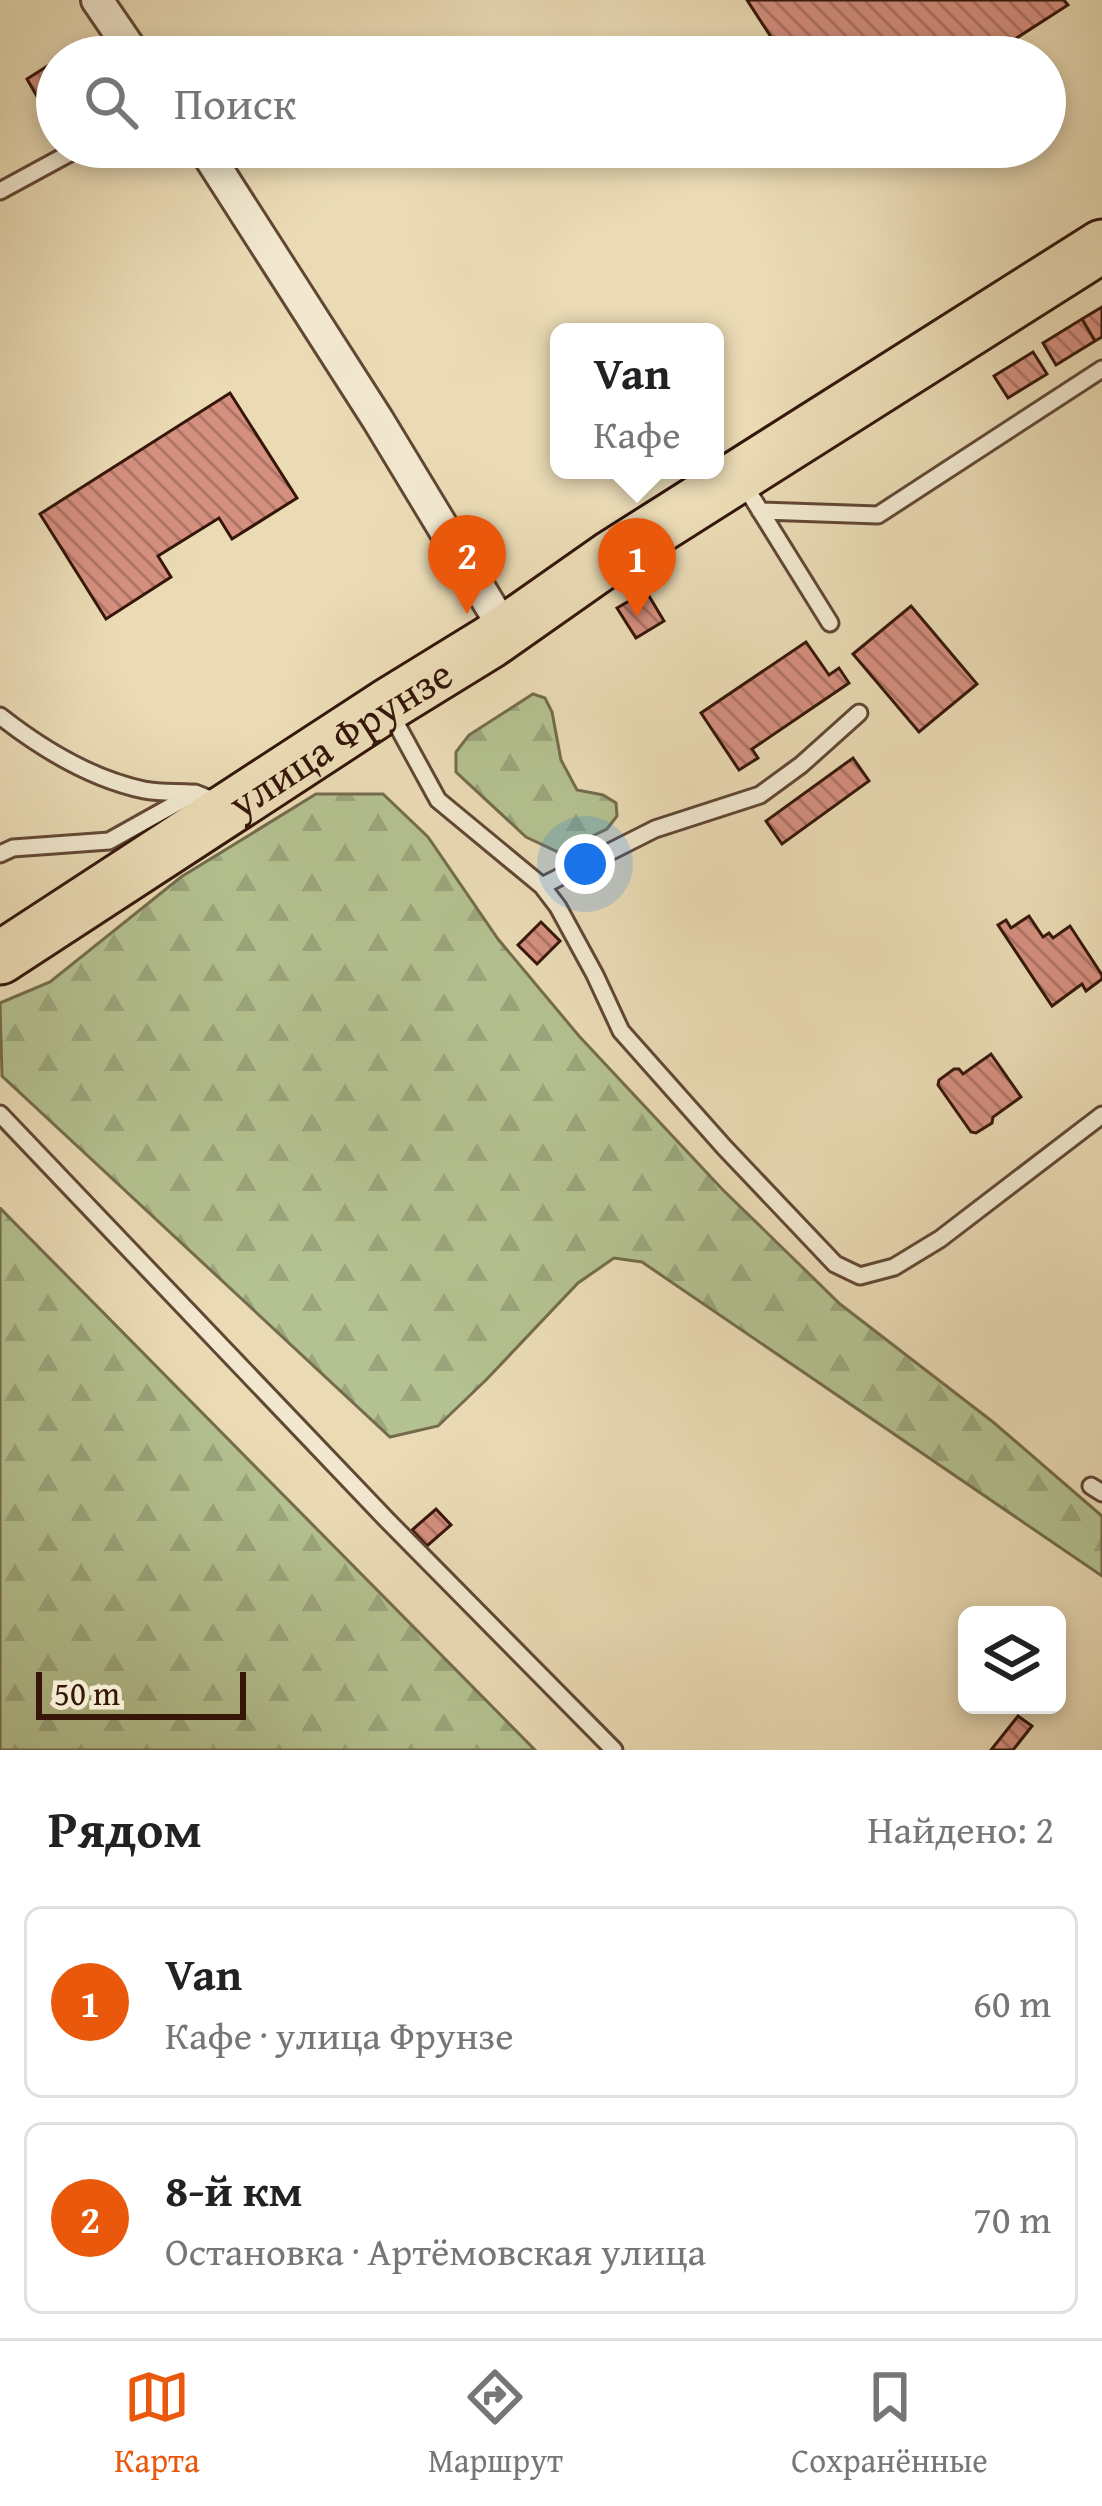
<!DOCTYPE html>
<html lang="ru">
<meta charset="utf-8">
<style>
body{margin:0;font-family:"Gentium Book Plus",serif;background:#f2f2f2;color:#222}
.controls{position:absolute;right:36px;bottom:36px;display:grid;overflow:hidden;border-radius:18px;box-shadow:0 6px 18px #0003}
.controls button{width:108px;height:108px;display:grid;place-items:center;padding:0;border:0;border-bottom:3px solid #e0e0e0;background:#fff;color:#222;font:60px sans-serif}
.scale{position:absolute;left:36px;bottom:30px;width:210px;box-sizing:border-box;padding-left:12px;border:6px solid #351609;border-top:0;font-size:33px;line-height:42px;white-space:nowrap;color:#351609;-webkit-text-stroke:9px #f1e8cf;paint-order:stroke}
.you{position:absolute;left:585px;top:864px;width:42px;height:42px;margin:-30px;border:9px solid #fff;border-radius:50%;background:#1a73e8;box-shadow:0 0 0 18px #1a73e833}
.badge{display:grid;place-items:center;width:78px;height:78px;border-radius:50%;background:#ea580c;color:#fff;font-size:39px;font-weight:700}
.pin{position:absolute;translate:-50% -99px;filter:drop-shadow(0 3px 6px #0008)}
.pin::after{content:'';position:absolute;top:63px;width:42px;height:36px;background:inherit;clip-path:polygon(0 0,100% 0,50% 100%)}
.popup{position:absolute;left:550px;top:323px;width:174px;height:156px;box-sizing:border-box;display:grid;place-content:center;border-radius:18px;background:#fff;filter:drop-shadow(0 3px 9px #0005);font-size:39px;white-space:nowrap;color:#767676}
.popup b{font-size:45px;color:#222}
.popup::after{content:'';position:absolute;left:50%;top:100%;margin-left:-24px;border:24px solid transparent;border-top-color:#fff}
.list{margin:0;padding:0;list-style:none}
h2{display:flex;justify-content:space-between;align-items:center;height:156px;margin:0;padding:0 48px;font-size:51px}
h2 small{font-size:39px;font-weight:400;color:#767676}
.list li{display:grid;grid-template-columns:78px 1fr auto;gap:36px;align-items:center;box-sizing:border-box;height:192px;margin:0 24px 24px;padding:0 24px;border:3px solid #e0e0e0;border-radius:18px}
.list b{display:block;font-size:45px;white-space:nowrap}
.list p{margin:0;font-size:39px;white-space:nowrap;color:#767676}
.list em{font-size:39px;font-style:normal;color:#767676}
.icon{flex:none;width:66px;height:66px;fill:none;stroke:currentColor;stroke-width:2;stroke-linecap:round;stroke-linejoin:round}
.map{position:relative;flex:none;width:1102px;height:1750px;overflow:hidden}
.search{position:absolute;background:#fff;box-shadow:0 6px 18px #0003;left:36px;right:36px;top:36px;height:132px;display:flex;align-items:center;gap:30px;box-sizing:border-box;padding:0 42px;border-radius:66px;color:#767676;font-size:45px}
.sheet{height:588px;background:#fff}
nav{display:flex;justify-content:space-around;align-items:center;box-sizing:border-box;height:168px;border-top:3px solid #e0e0e0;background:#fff;font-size:33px;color:#767676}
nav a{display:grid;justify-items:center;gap:6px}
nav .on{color:#ea580c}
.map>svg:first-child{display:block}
</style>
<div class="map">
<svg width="1102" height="1750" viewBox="0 0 1102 1750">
<defs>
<pattern id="forest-firs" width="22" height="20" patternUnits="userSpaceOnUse" patternTransform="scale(3)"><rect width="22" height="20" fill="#b4c190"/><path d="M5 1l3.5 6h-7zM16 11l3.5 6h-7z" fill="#9ba57b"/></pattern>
<pattern id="building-back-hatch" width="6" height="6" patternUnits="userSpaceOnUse" patternTransform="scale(3)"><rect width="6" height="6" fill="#d58f7f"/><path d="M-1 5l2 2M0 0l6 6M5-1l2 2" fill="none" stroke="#ae7466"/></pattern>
</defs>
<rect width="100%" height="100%" fill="#eadbb5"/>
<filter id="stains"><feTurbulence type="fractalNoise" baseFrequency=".00167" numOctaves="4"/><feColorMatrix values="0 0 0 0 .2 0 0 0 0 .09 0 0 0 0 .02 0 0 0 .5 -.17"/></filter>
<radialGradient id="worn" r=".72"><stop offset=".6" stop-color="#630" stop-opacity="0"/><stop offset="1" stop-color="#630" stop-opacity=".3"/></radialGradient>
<!-- forest -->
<path fill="url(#forest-firs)" stroke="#746c4c" stroke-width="3" d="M 533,694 L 545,698 L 552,712 L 561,760 L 577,790 L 603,795 L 616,803 L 617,816 L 607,829 L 558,852 L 526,837 L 456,772 L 456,752 L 469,735 Z
M 316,794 L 383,794 L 428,837 L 498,939 L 579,1036 L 722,1189 L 840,1304 L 993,1422 L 1102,1516 L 1102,1576 L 642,1262 L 614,1258 L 578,1283 L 486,1380 L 438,1426 L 390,1437 L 2,1076 L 0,1003 L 50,982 L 181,877 Z
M 0,1207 L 0,1208 L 535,1750 L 0,1750 Z"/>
<!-- building -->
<path fill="url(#building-back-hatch)" stroke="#351609" stroke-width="3" d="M 747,0 L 1064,0 L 1068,5 L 987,57 L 784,57 Z
M 57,60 L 57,98 L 43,107 L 27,79 Z
M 1102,307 L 1102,337 L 1095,341 L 1082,319 Z
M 1082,319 L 1095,341 L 1056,365 L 1043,343 Z
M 1033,352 L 1047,374 L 1008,398 L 994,376 Z
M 230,393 L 297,498 L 232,539 L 219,518 L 158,556 L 171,577 L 106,619 L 40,514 Z
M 646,591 L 664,621 L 636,638 L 617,608 Z
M 911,606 L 977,684 L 919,732 L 853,654 Z
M 806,642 L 829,675 L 839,668 L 849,683 L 752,749 L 758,758 L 739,770 L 701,713 Z
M 853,758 L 869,781 L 782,844 L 766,821 Z
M 1029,916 L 1043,937 L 1049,933 L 1053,938 L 1070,926 L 1102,975 L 1102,979 L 1086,991 L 1082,984 L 1052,1006 L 998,925 L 1006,920 L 1011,928 Z
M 541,922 L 560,941 L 537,964 L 518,945 Z
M 991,1054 L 1021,1097 L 993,1117 L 992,1123 L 976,1133 L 971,1132 L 938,1085 L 939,1080 L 954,1069 L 959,1069 L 963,1074 Z
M 436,1509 L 451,1525 L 427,1546 L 412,1530 Z
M 1018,1716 L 1032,1726 L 1013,1750 L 991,1750 Z"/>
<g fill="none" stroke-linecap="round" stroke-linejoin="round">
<defs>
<path id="lane" d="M 0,191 L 81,147
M 743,483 L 830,623
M 760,511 L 878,515 L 1102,369
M 391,714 L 438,800 L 542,886 L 558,907 L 595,975 L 621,1031 L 724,1147 L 835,1264 L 860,1276 L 894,1267 L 940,1239 L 1102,1115
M 0,716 C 42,749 92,779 144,790 C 159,793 176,792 192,793
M 0,854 L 13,848 L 109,841 L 195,793 L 218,802
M 542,886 L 655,829 L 760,795 L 801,765 L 859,713
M 0,1114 L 386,1519 L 614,1750
M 1091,1486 L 1102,1493"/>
<path id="street" d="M 97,0 L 136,57
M 203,147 L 378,420 L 505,630"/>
<g id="primary">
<path id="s1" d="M 0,958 L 386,706 L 490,642 L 611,557 L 1102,246"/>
</g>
</defs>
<!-- lane casing -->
<use href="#lane" stroke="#624734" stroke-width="21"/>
<!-- street casing -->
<use href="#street" stroke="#624734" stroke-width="36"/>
<!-- primary casing -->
<use href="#primary" stroke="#351609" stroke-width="57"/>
<!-- lane -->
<use href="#lane" stroke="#f1e8cf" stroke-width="15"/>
<!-- street -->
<use href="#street" stroke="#f1e8cf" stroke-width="30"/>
<!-- primary -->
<use href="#primary" stroke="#eadbb5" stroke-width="51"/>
</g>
<g text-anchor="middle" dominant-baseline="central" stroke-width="10" stroke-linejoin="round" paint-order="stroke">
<!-- street labels -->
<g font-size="42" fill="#351609" stroke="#f1e8cf">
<text stroke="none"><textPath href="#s1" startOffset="405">улица Фрунзе</textPath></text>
</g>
</g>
<rect width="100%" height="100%" filter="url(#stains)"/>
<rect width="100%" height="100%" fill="url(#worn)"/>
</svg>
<div class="controls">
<button><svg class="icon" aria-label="layers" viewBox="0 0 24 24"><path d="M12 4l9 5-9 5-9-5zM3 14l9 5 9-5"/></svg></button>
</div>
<div class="scale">50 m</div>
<div class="you"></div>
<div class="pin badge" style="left:637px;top:617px">1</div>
<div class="popup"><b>Van</b>Кафе</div>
<div class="pin badge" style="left:467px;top:614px">2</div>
<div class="search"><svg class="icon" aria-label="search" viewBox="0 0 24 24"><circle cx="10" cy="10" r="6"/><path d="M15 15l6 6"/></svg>Поиск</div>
</div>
<section class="sheet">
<h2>Рядом<small>Найдено: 2</small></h2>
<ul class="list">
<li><span class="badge">1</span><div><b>Van</b><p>Кафе · улица Фрунзе</p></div><em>60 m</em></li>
<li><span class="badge">2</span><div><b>8-й км</b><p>Остановка · Артёмовская улица</p></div><em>70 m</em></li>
</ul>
</section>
<nav>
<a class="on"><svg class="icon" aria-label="map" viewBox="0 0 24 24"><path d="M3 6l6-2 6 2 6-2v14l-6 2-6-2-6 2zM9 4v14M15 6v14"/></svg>Карта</a>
<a><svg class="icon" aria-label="directions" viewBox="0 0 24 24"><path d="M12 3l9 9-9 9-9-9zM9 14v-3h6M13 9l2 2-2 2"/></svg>Маршрут</a>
<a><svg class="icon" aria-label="saved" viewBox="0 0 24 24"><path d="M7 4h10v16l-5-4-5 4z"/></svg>Сохранённые</a>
</nav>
